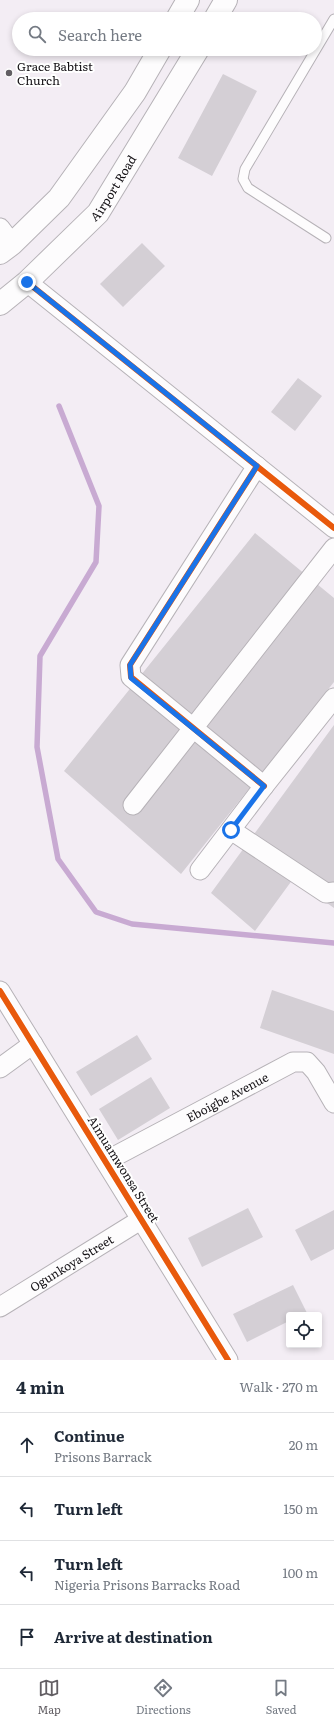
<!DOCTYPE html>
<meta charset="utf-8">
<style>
body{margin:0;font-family:Literata,serif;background:#f2f2f3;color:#1f2937}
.controls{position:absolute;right:12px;bottom:12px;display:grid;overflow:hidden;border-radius:4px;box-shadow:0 2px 6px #0003}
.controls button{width:36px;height:36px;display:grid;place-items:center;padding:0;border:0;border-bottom:1px solid #e0e1e3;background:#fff;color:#1f2937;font:20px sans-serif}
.stop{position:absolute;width:12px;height:12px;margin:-9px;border:3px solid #1a73e8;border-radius:50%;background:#fff}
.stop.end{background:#1a73e8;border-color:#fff;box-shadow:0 1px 4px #0008}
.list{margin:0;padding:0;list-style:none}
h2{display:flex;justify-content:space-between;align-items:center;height:52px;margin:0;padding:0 16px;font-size:17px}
h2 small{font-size:13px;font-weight:400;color:#747a83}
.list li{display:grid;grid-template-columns:26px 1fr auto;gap:12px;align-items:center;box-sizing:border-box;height:64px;padding:0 16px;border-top:1px solid #e0e1e3}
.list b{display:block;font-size:15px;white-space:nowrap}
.list p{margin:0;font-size:13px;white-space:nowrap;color:#747a83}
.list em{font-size:13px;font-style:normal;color:#747a83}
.icon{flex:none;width:22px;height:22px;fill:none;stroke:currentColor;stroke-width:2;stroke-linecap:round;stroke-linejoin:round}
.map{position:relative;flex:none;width:334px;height:1360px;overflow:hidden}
.search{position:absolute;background:#fff;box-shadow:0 2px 6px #0003;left:12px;right:12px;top:12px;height:44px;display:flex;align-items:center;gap:10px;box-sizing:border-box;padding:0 14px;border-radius:22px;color:#747a83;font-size:15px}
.sheet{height:308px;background:#fff}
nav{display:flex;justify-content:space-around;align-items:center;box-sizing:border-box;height:56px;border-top:1px solid #e0e1e3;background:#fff;font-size:11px;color:#747a83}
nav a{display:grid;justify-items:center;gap:2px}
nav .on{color:#625e63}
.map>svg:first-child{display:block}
</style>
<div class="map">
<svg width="334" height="1360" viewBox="0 0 334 1360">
<rect width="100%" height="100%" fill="#f3edf4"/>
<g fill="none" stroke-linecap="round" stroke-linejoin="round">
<!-- stream -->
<path stroke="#c8aad2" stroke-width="5.5" d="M 59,406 L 99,506 L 96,562 L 40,656 L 37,747 L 58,859 L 96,912 L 132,924 L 334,943"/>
</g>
<!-- building -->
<path fill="#d4cfd5" d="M 223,74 L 257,91 L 212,176 L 178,158 Z
M 142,243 L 165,266 L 123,307 L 100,284 Z
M 298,378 L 322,396 L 295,431 L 271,412 Z
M 255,533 L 334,598 L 334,682 L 181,874 L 64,771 Z
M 334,725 L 334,908 L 293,879 L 255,931 L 211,893 Z
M 272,990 L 334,1011 L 334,1054 L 260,1028 Z
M 137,1035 L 152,1059 L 91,1096 L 76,1072 Z
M 151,1077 L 170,1108 L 118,1140 L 99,1109 Z
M 248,1208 L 263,1237 L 202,1267 L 188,1238 Z
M 334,1210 L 334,1249 L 311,1261 L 295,1230 Z
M 293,1285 L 307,1313 L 302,1315 L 289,1315 L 289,1321 L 247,1342 L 233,1314 Z"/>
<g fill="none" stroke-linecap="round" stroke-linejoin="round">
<defs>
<path id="service" d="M 326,238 L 248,188 L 243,179 L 245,169 L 334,19"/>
<g id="minor">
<path d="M 0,228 L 12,244"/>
<path d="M 27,282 L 334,528"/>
<path d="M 257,466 L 130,665 L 131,677 L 264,786"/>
<path d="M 133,805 L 334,548"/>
<path d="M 231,830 L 326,893 L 334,892"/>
<path d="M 200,870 L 264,786 L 334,698"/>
<path d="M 0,991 L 228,1360"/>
<path d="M 0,1068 L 33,1044"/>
<path id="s1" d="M 106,1161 L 293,1062 L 307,1062 L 316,1072 L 334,1103"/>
<path id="s2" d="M 0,1307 L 142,1219"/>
</g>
<g id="secondary">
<path d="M 177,19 L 188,0"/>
<path d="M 215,19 L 226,0"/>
<path d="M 0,253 L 12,244 L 59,198 L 135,92 L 160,49"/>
<path id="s3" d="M 0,304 L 27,282 L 98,213 L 198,49"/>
</g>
</defs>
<!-- service casing -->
<use href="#service" stroke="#b6b2b7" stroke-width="11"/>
<!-- minor casing -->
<use href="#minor" stroke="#b6b2b7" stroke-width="21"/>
<!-- secondary casing -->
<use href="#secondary" stroke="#b6b2b7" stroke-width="24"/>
<!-- service -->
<use href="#service" stroke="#fdfcfd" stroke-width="9"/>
<!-- minor -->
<use href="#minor" stroke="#fdfcfd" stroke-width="19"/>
<!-- secondary -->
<use href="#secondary" stroke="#fdfcfd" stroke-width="22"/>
<defs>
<path id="cycleway" d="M 27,282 L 334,528
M 257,466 L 130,665 L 131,677 L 264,786
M 0,991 L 228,1360"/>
</defs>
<!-- cycleway casing -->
<use href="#cycleway" stroke="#fff" stroke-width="8"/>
<!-- cycleway -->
<use href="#cycleway" stroke="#e8590c" stroke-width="6"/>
</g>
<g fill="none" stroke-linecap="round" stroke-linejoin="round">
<!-- route -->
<path stroke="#1a73e8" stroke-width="5" d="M 27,282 L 257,466 L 130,665 L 131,678 L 264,786 L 231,830"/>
</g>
<!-- markers -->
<circle fill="#625e63" stroke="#fff" stroke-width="1.5" cx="9" cy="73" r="4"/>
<g text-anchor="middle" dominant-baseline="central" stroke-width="4" stroke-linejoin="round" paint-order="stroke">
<!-- poi labels -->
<g font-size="12" fill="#141115" stroke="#fff" text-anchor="start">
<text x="17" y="66">Grace Babtist<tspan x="17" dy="14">Church</tspan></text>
</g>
<!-- street labels -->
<g font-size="12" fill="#141115" stroke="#fff">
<text stroke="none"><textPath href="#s3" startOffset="163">Airport Road</textPath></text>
<text stroke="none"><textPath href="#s1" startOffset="137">Eboigbe Avenue</textPath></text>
<text transform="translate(124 1169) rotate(58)">Aimuamwonsa Street</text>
<text stroke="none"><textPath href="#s2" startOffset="84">Ogunkoya Street</textPath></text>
</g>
</g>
</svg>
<div class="controls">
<button><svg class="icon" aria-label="locate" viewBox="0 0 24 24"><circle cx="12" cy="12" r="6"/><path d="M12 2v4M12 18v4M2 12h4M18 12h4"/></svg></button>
</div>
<div class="stop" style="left:231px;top:830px"></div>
<div class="stop end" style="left:27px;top:282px"></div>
<div class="search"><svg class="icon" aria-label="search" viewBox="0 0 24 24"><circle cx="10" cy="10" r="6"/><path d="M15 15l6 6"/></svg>Search here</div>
</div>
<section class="sheet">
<h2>4 min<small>Walk · 270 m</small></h2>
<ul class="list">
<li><svg class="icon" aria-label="ahead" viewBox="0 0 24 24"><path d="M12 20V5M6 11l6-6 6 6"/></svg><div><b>Continue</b><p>Prisons Barrack</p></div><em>20 m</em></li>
<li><svg class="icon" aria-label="left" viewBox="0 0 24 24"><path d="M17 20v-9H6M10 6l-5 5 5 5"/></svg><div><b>Turn left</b></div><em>150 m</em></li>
<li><svg class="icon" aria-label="left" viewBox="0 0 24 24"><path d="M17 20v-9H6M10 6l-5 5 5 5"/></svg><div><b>Turn left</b><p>Nigeria Prisons Barracks Road</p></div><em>100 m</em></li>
<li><svg class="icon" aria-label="arrive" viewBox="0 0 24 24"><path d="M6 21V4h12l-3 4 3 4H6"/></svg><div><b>Arrive at destination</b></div></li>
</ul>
</section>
<nav>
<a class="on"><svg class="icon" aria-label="map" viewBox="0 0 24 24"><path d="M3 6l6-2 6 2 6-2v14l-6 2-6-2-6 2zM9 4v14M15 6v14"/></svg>Map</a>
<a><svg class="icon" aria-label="directions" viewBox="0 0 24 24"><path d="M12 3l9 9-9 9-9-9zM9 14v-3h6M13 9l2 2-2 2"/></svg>Directions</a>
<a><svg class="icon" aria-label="saved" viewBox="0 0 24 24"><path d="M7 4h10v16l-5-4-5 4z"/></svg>Saved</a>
</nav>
